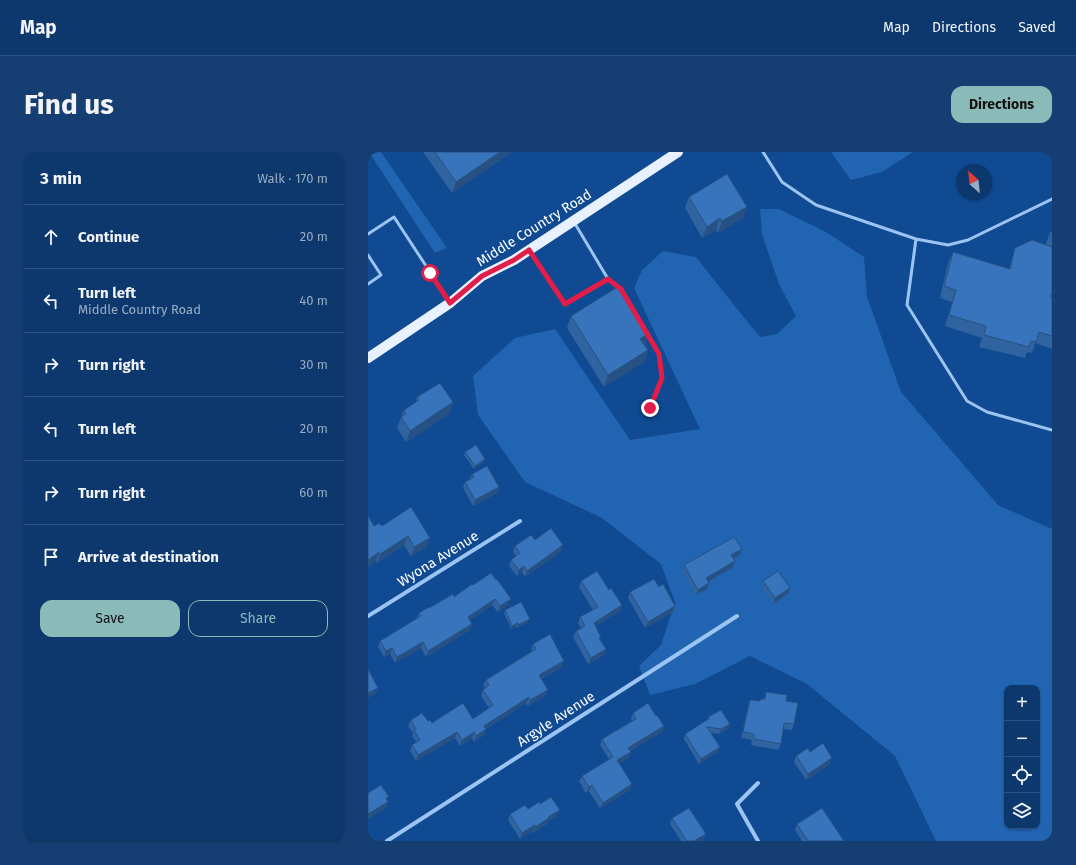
<!DOCTYPE html>
<meta charset="utf-8">
<style>
body{margin:0;font-family:"Fira Sans",sans-serif;background:#153f73;color:#f1f3f6}
.controls{position:absolute;right:12px;bottom:12px;display:grid;overflow:hidden;border-radius:8px;box-shadow:0 1px 3px #0004}
.controls button{width:36px;height:36px;display:grid;place-items:center;padding:0;border:0;border-bottom:1px solid #2c5281;background:#0c386e;color:#f1f3f6;font:20px sans-serif}
.compass{position:absolute;left:588px;top:12px;width:36px;height:36px;border-radius:50%;background:#0c386e;box-shadow:0 1px 3px #0004;rotate:333deg}
.stop{position:absolute;width:12px;height:12px;margin:-9px;border:3px solid #e11d48;border-radius:50%;background:#fff}
.stop.end{background:#e11d48;border-color:#fff;box-shadow:0 1px 4px #0008}
.list{margin:0;padding:0;list-style:none}
h2{display:flex;justify-content:space-between;align-items:center;height:52px;margin:0;padding:0 16px;font-size:17px}
h2 small{font-size:13px;font-weight:400;color:#9aacc2}
.list li{display:grid;grid-template-columns:26px 1fr auto;gap:12px;align-items:center;box-sizing:border-box;height:64px;padding:0 16px;border-top:1px solid #2c5281}
.list b{display:block;font-size:15px;white-space:nowrap}
.list p{margin:0;font-size:13px;white-space:nowrap;color:#9aacc2}
.list em{font-size:13px;font-style:normal;color:#9aacc2}
.actions{display:flex;gap:8px;padding:12px 16px}
.actions a{flex:1;padding:9px 0;border:1px solid #8bbbb9;border-radius:12px;text-align:center;font-size:14px;color:#8bbbb9}
.actions .main{background:#8bbbb9;color:#111}
.icon{flex:none;width:22px;height:22px;fill:none;stroke:currentColor;stroke-width:2;stroke-linecap:round;stroke-linejoin:round}
.map{position:relative;flex:none;width:684px;height:689px;overflow:hidden;border-radius:12px}
header{display:flex;align-items:center;gap:24px;box-sizing:border-box;height:56px;padding:0 20px;background:#0c386e;border-bottom:1px solid #2c5281}
header strong{font-size:19px}
nav{display:flex;gap:22px;margin-inline-start:auto;font-size:14px}
.intro{display:flex;align-items:center;justify-content:space-between;box-sizing:border-box;height:96px;padding:0 24px}
h1{margin:0;font-size:28px}
.button{padding:10px 18px;border-radius:12px;background:#8bbbb9;color:#111;font-size:14px;font-weight:700}
main{display:flex;gap:24px;padding:0 24px}
aside{flex:1;background:#0c386e;border-radius:12px;box-shadow:0 1px 3px #0004}
.map>svg:first-child{display:block}
</style>
<header>
<strong>Map</strong>
<nav><a>Map</a><a>Directions</a><a>Saved</a></nav>
</header>
<div class="intro"><h1>Find us</h1><a class="button">Directions</a></div>
<main>
<aside>
<h2>3 min<small>Walk · 170 m</small></h2>
<ul class="list">
<li><svg class="icon" aria-label="ahead" viewBox="0 0 24 24"><path d="M12 20V5M6 11l6-6 6 6"/></svg><div><b>Continue</b></div><em>20 m</em></li>
<li><svg class="icon" aria-label="left" viewBox="0 0 24 24"><path d="M17 20v-9H6M10 6l-5 5 5 5"/></svg><div><b>Turn left</b><p>Middle Country Road</p></div><em>40 m</em></li>
<li><svg class="icon" aria-label="right" viewBox="0 0 24 24"><path d="M7 20v-9h11M14 6l5 5-5 5"/></svg><div><b>Turn right</b></div><em>30 m</em></li>
<li><svg class="icon" aria-label="left" viewBox="0 0 24 24"><path d="M17 20v-9H6M10 6l-5 5 5 5"/></svg><div><b>Turn left</b></div><em>20 m</em></li>
<li><svg class="icon" aria-label="right" viewBox="0 0 24 24"><path d="M7 20v-9h11M14 6l5 5-5 5"/></svg><div><b>Turn right</b></div><em>60 m</em></li>
<li><svg class="icon" aria-label="arrive" viewBox="0 0 24 24"><path d="M6 21V4h12l-3 4 3 4H6"/></svg><div><b>Arrive at destination</b></div></li>
</ul>
<div class="actions"><a class="main">Save</a><a>Share</a></div>
</aside>
<div class="map">
<svg width="684" height="689" viewBox="0 0 684 689">
<rect width="100%" height="100%" fill="#104a92"/>
<!-- green -->
<path fill="#2164b2" fill-rule="evenodd" d="M 1,0 L 13,0 L 79,96 L 67,101 Z
M 463,0 L 545,0 L 514,20 L 483,28 Z
M 392,57 L 411,57 L 458,80 L 496,105 L 499,145 L 533,240 L 630,353 L 684,377 L 684,689 L 568,689 L 527,604 L 439,532 L 382,504 L 327,532 L 282,543 L 271,514 L 293,493 L 307,450 L 293,412 L 234,366 L 157,330 L 110,263 L 105,224 L 147,186 L 187,177 L 262,288 L 332,277 L 266,136 L 274,118 L 295,99 L 328,105 L 366,153 L 392,185 L 409,182 L 428,164 L 411,132 L 394,82 ZM 639,536 L 669,536 L 669,674 L 639,674 Z"/>
<g fill="none" stroke-linecap="round" stroke-linejoin="round">
<!-- service -->
<path stroke="#9bc4f3" stroke-width="3" d="M 395,0 L 414,30 L 448,53 L 548,87 L 580,93 L 600,88 L 684,47
M 0,82 L 26,65 L 81,149
M 548,87 L 539,153 L 599,249 L 619,260 L 684,278
M 162,99 L 197,152 L 240,127 L 206,70
M 0,103 L 13,123 L 0,132
M 240,127 L 253,137 L 262,152
M 279,181 L 291,202 L 294,226 L 282,256"/>
<!-- minor -->
<path stroke="#9bc4f3" stroke-width="4" d="M 0,464 L 152,369
M 390,631 L 369,652 L 390,689
M 19,689 L 369,464"/>
<!-- primary -->
<path stroke="#e8f1ff" stroke-width="10" d="M 0,206 L 82,151 L 114,124 L 146,108 L 310,0"/>
</g>
<!-- wall -->
<path fill="#3064a1" d="M 55,0 L 144,0 L 84,41 Z
M 321,45 L 375,66 L 350,81 L 348,78 L 334,86 L 317,56 Z
M 682,80 L 684,80 L 684,197 L 667,191 L 664,201 L 659,200 L 657,206 L 611,195 L 614,186 L 577,174 L 584,150 L 572,146 L 580,111 L 585,100 L 641,117 L 647,96 L 679,94 L 678,92 Z
M 203,164 L 277,193 L 280,198 L 276,210 L 236,235 L 199,176 Z
M 49,245 L 85,250 L 81,262 L 38,290 L 29,276 L 36,258 L 48,250 Z
M 97,300 L 116,310 L 106,317 L 96,303 Z
M 104,322 L 131,335 L 129,341 L 105,354 L 95,336 L 97,330 L 102,327 Z
M 0,364 L 6,374 L 14,374 L 62,386 L 58,396 L 43,404 L 36,393 L 9,411 L 8,409 L 0,415 Z
M 167,388 L 193,399 L 157,425 L 154,420 L 149,424 L 141,414 L 143,408 L 148,404 L 145,400 L 147,394 Z
M 372,403 L 365,407 L 367,409 L 365,415 L 340,429 L 339,437 L 328,443 L 314,419 L 316,413 Z
M 213,429 L 252,459 L 227,474 L 232,487 L 238,497 L 236,503 L 220,512 L 205,485 L 208,479 L 213,476 L 210,471 L 212,465 L 225,458 L 211,435 Z
M 395,429 L 422,436 L 420,442 L 405,452 L 393,434 Z
M 105,433 L 140,453 L 130,460 L 124,453 L 102,468 L 104,472 L 102,478 L 58,505 L 53,496 L 27,511 L 22,502 L 16,505 L 10,495 L 12,489 L 48,467 L 51,461 L 86,445 Z
M 262,440 L 305,460 L 277,476 L 260,446 Z
M 137,458 L 160,470 L 149,476 L 148,474 L 143,477 L 136,461 Z
M 165,492 L 194,515 L 173,527 L 180,538 L 177,544 L 160,554 L 158,551 L 118,577 L 116,583 L 106,590 L 104,586 L 92,594 L 87,586 L 48,609 L 42,599 L 44,593 L 48,590 L 44,584 L 45,581 L 40,574 L 43,568 L 60,569 L 64,571 L 105,567 L 121,556 L 113,544 L 115,538 L 117,536 L 115,533 L 118,528 L 164,499 L 163,498 Z
M 398,540 L 418,549 L 426,572 L 424,578 L 415,577 L 413,592 L 410,598 L 383,593 L 384,588 L 373,586 L 380,554 L 382,548 L 392,549 L 393,547 L 396,547 Z
M 265,561 L 288,564 L 296,574 L 294,580 L 262,599 L 261,606 L 251,611 L 264,632 L 262,638 L 232,656 L 221,639 L 218,641 L 211,629 L 214,624 L 241,607 L 232,593 L 234,587 L 264,569 L 263,566 Z
M 340,565 L 362,572 L 360,577 L 351,582 L 343,581 L 352,595 L 350,600 L 331,612 L 316,587 L 317,582 L 339,568 Z
M 442,600 L 462,612 L 438,628 L 426,610 L 428,604 Z
M 172,652 L 189,664 L 179,670 L 179,672 L 165,681 L 165,679 L 152,687 L 140,668 L 142,662 L 160,657 Z
M 304,666 L 338,682 L 335,687 L 333,689 L 313,689 L 302,672 Z
M 429,672 L 476,689 L 434,689 L 427,678 Z"/>
<!-- shaded-wall -->
<path fill="#275183" d="M 132,0 L 144,0 L 84,41 L 88,30 Z
M 379,55 L 375,66 L 350,81 L 354,69 Z
M 352,66 L 348,78 L 334,86 L 339,75 Z
M 281,181 L 277,193 L 268,198 L 272,187 Z
M 280,198 L 276,210 L 236,235 L 240,223 Z
M 85,250 L 81,262 L 38,290 L 42,279 Z
M 117,307 L 116,310 L 106,317 L 107,314 Z
M 131,335 L 129,341 L 105,354 L 107,348 Z
M 40,384 L 36,393 L 9,411 L 12,402 Z
M 62,386 L 58,396 L 43,404 L 46,395 Z
M 195,393 L 193,399 L 157,425 L 159,419 Z
M 374,397 L 372,403 L 361,409 L 363,403 Z
M 11,400 L 8,409 L 0,415 L 0,408 Z
M 367,409 L 365,415 L 336,432 L 338,426 Z
M 156,414 L 154,420 L 149,424 L 151,418 Z
M 341,431 L 339,437 L 328,443 L 330,438 Z
M 422,436 L 420,442 L 405,452 L 407,446 Z
M 127,447 L 124,453 L 98,471 L 100,465 Z
M 143,447 L 140,453 L 130,460 L 132,454 Z
M 254,453 L 252,459 L 223,477 L 226,471 Z
M 307,454 L 305,460 L 277,476 L 280,470 Z
M 162,467 L 160,470 L 149,476 L 150,473 Z
M 150,471 L 148,474 L 143,477 L 144,474 Z
M 104,472 L 102,478 L 58,505 L 60,499 Z
M 55,490 L 53,496 L 27,511 L 29,505 Z
M 24,496 L 22,502 L 16,505 L 18,499 Z
M 238,497 L 236,503 L 220,512 L 223,506 Z
M 196,509 L 194,515 L 168,529 L 171,523 Z
M 10,536 L 8,542 L 0,546 L 0,541 Z
M 180,538 L 177,544 L 160,554 L 162,548 Z
M 161,545 L 158,551 L 118,577 L 116,583 L 106,590 L 108,584 L 116,574 Z
M 362,572 L 360,577 L 351,582 L 353,577 Z
M 296,574 L 294,580 L 258,601 L 260,596 Z
M 89,580 L 87,586 L 48,609 L 50,603 Z
M 106,580 L 104,586 L 92,594 L 94,588 Z
M 352,595 L 350,600 L 331,612 L 333,607 Z
M 263,600 L 261,606 L 247,614 L 249,608 Z
M 464,606 L 462,612 L 438,628 L 440,622 Z
M 264,632 L 262,638 L 232,656 L 235,651 Z
M 224,633 L 221,639 L 218,641 L 221,635 Z
M 20,650 L 18,656 L 0,667 L 0,662 Z
M 192,658 L 189,664 L 179,670 L 179,672 L 165,681 L 167,675 L 180,665 Z
M 167,673 L 165,679 L 152,687 L 154,681 Z
M 338,682 L 335,687 L 333,689 L 326,689 Z"/>
<!-- building -->
<path fill="#3874bb" stroke="#275183" d="M 67,0 L 132,0 L 88,30 Z
M 359,22 L 379,55 L 354,69 L 352,66 L 339,75 L 321,45 Z
M 664,88 L 684,95 L 684,143 L 682,144 L 684,145 L 684,184 L 671,180 L 668,190 L 663,189 L 661,195 L 616,183 L 618,174 L 581,163 L 588,138 L 576,134 L 585,100 L 642,117 L 647,96 Z
M 251,134 L 281,181 L 272,187 L 280,198 L 240,223 L 203,164 Z
M 72,231 L 85,250 L 42,279 L 33,265 L 38,262 L 36,258 L 51,248 L 49,245 Z
M 108,293 L 117,307 L 107,314 L 97,300 Z
M 119,314 L 131,335 L 107,348 L 97,330 L 106,325 L 104,322 Z
M 43,355 L 62,386 L 46,395 L 40,384 L 12,402 L 11,400 L 0,408 L 0,364 L 6,374 L 11,371 L 14,374 Z
M 183,376 L 195,393 L 159,419 L 156,414 L 151,418 L 143,408 L 152,401 L 147,394 L 163,383 L 167,388 Z
M 366,385 L 374,397 L 363,403 L 367,409 L 338,426 L 341,431 L 330,438 L 316,413 Z
M 229,419 L 241,438 L 243,436 L 254,453 L 226,471 L 233,485 L 231,486 L 238,497 L 223,506 L 208,479 L 217,474 L 212,465 L 230,455 L 213,429 Z
M 410,419 L 422,436 L 407,446 L 395,429 Z
M 123,421 L 128,428 L 129,427 L 143,447 L 132,454 L 127,447 L 100,465 L 104,472 L 60,499 L 55,490 L 29,505 L 24,496 L 18,499 L 12,489 L 53,464 L 51,461 L 61,455 L 61,456 L 85,442 L 86,445 L 104,432 L 105,433 Z
M 286,427 L 291,435 L 295,432 L 307,454 L 280,470 L 262,440 Z
M 153,450 L 162,467 L 150,473 L 150,471 L 144,474 L 137,458 Z
M 182,482 L 196,509 L 171,523 L 180,538 L 162,548 L 161,545 L 116,574 L 118,577 L 108,584 L 106,580 L 94,588 L 89,580 L 50,603 L 44,593 L 52,588 L 46,578 L 48,577 L 43,568 L 54,561 L 60,569 L 62,568 L 64,571 L 95,551 L 105,567 L 125,553 L 115,538 L 121,533 L 118,528 L 168,497 L 165,492 Z
M 0,517 L 10,536 L 0,541 Z
M 398,540 L 419,543 L 418,549 L 430,551 L 426,572 L 416,571 L 413,592 L 386,587 L 386,582 L 375,580 L 382,548 L 392,549 L 393,547 L 397,547 Z
M 280,551 L 288,564 L 289,563 L 296,574 L 260,596 L 263,600 L 249,608 L 264,632 L 235,651 L 224,633 L 221,635 L 214,624 L 245,605 L 234,587 L 268,567 L 265,561 Z
M 353,558 L 362,572 L 353,577 L 339,575 L 352,595 L 333,607 L 317,582 L 342,566 L 340,565 Z
M 455,591 L 464,606 L 440,622 L 428,604 L 440,596 L 442,600 Z
M 13,633 L 21,645 L 18,646 L 20,650 L 0,662 L 0,641 Z
M 183,645 L 192,658 L 180,665 L 181,666 L 167,675 L 167,673 L 154,681 L 142,662 L 157,653 L 160,657 L 171,650 L 172,652 Z
M 321,656 L 338,682 L 326,689 L 319,689 L 304,666 Z
M 454,656 L 476,689 L 440,689 L 429,672 Z"/>
<g fill="none" stroke-linecap="round" stroke-linejoin="round">
<!-- route -->
<path stroke="#e11d48" stroke-width="5" d="M 62,121 L 82,151 L 114,124 L 146,108 L 161,98 L 197,152 L 240,127 L 253,137 L 291,202 L 294,226 L 282,256"/>
</g>
<g text-anchor="middle" dominant-baseline="central" stroke-width="3.5" stroke-linejoin="round" paint-order="stroke">
<!-- street labels -->
<g font-size="14" fill="#fff" stroke="#104a92">
<text transform="translate(166 76) rotate(-32)">Middle Country Road</text>
<text transform="translate(70 407) rotate(-32)">Wyona Avenue</text>
<text transform="translate(188 567) rotate(-33)">Argyle Avenue</text>
</g>
</g>
</svg>
<div class="controls">
<button>+</button>
<button>−</button>
<button><svg class="icon" aria-label="locate" viewBox="0 0 24 24"><circle cx="12" cy="12" r="6"/><path d="M12 2v4M12 18v4M2 12h4M18 12h4"/></svg></button>
<button><svg class="icon" aria-label="layers" viewBox="0 0 24 24"><path d="M12 4l9 5-9 5-9-5zM3 14l9 5 9-5"/></svg></button>
</div>
<svg class="compass" viewBox="-18 -18 36 36"><path d="M0-13l5 13h-10z" fill="#e53935"/><path d="M0 13l5-13h-10z" fill="#9aacc2"/></svg>
<div class="stop" style="left:62px;top:121px"></div>
<div class="stop end" style="left:282px;top:256px"></div>
</div>
</main>
